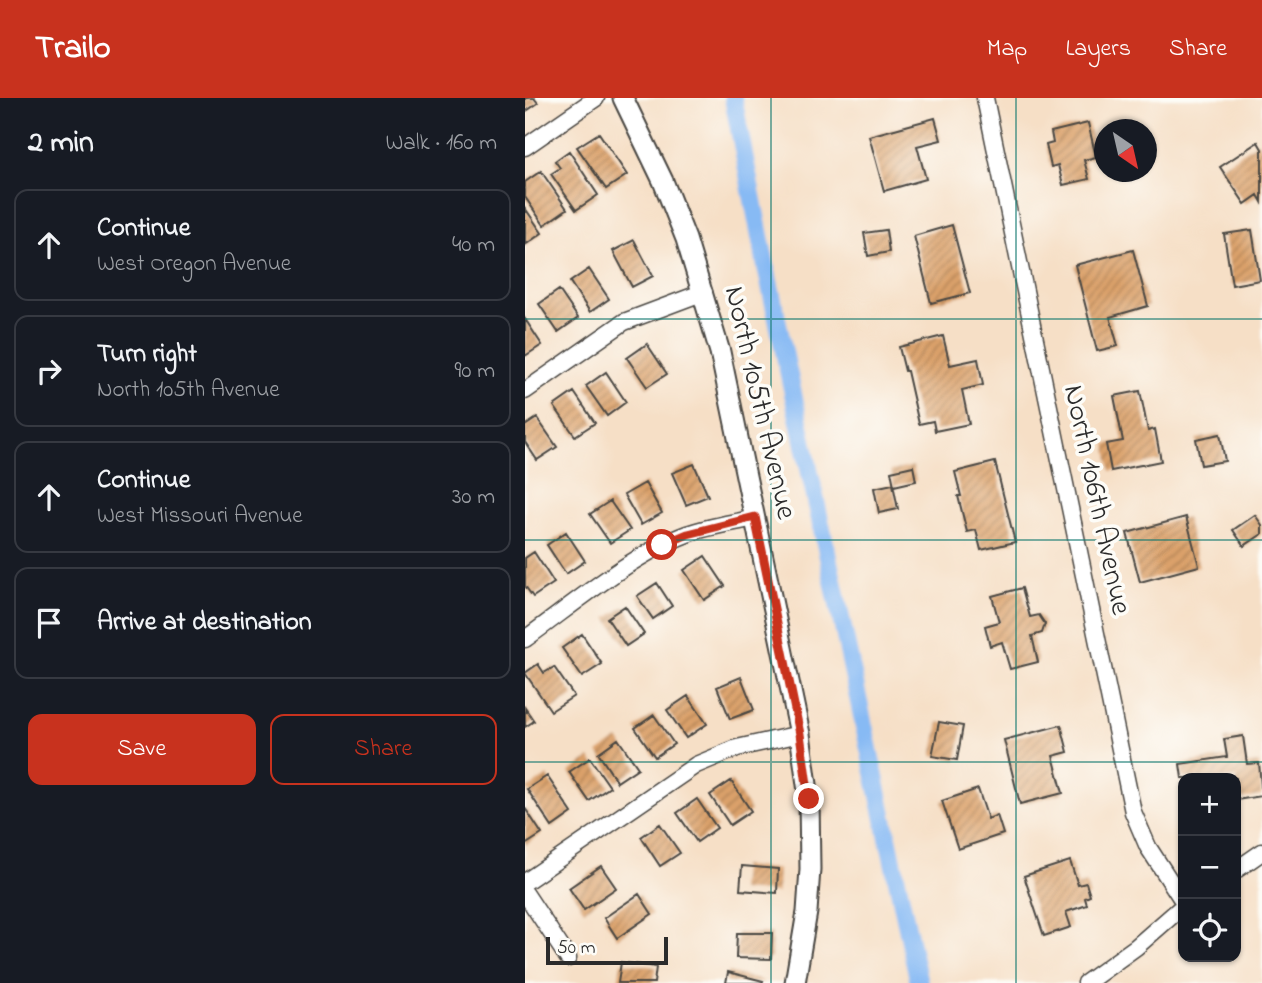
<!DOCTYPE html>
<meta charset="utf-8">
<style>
body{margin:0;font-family:"Indie Flower",sans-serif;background:#242831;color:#f1f3f6}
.controls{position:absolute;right:21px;bottom:21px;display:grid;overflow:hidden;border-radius:14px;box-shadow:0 2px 5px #0004}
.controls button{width:63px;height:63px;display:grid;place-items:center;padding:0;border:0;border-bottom:2px solid #363941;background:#171b24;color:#f1f3f6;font:35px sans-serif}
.compass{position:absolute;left:569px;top:21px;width:63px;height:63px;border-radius:50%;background:#171b24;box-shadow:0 2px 5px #0004;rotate:146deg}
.scale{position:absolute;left:21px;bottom:18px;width:122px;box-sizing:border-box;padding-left:7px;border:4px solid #2b2b2b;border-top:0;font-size:19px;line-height:24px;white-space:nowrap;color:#2b2b2b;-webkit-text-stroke:5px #fdfcf7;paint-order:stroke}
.stop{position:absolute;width:21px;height:21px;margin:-16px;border:5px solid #c8321e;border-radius:50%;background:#fff}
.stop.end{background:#c8321e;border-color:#fff;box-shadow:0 2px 7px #0008}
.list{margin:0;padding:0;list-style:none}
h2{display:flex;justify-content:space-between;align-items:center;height:91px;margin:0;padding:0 28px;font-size:30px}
h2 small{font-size:23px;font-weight:400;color:#9ea1a6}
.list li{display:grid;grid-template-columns:46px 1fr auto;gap:21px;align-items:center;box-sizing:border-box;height:112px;margin:0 14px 14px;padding:0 14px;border:2px solid #363941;border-radius:14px}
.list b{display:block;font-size:26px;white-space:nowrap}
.list p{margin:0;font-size:23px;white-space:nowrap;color:#9ea1a6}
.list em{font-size:23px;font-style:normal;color:#9ea1a6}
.actions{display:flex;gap:14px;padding:21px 28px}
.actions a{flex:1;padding:16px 0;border:2px solid #c8321e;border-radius:14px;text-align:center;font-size:24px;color:#c8321e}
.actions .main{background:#c8321e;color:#fff}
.icon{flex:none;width:38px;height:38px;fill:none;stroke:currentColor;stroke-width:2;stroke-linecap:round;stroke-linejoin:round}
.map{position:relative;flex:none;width:737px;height:885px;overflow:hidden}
header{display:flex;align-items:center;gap:42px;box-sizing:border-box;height:98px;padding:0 35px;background:#c8321e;color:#fff}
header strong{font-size:33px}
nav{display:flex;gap:38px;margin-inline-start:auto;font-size:24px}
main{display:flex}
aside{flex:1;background:#171b24}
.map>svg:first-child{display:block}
</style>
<header>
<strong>Trailo</strong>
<nav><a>Map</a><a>Layers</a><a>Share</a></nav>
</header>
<main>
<aside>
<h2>2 min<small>Walk · 160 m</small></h2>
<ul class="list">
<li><svg class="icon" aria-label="ahead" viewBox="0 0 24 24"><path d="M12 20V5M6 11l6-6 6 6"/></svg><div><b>Continue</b><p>West Oregon Avenue</p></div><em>40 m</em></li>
<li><svg class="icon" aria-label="right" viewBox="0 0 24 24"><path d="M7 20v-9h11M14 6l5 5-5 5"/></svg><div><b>Turn right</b><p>North 105th Avenue</p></div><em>90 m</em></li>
<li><svg class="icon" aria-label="ahead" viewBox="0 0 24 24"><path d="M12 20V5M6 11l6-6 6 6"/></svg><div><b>Continue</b><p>West Missouri Avenue</p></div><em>30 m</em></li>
<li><svg class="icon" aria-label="arrive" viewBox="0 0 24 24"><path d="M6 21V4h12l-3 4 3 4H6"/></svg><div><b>Arrive at destination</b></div></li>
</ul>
<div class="actions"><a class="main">Save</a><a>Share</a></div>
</aside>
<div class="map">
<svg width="737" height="885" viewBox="0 0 737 885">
<defs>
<pattern id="building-hatch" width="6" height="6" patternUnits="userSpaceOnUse" patternTransform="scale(1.75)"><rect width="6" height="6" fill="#dba16a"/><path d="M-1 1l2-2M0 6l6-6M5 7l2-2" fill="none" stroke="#b28357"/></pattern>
</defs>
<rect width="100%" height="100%" fill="#fdfcf7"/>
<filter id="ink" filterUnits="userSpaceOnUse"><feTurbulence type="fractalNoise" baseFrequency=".0143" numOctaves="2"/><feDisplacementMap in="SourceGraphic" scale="14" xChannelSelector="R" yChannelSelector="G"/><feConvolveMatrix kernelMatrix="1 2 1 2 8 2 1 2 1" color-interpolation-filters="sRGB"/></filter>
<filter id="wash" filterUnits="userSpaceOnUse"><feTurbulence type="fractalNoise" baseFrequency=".00686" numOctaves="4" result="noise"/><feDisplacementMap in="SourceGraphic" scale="28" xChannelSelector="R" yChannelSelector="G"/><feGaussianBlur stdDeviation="1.57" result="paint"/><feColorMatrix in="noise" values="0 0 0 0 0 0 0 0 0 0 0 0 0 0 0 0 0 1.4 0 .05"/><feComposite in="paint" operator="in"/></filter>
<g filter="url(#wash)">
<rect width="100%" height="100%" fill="#f6dfc6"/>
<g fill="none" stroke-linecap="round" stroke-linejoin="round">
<!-- canal -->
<path stroke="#87baf4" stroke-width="18" d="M 208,0 L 242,174 L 394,885"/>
</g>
<g id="blocks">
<!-- building -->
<path fill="url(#building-hatch)" d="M 0,0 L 9,0 L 13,5 L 0,14 Z
M 410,20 L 416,42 L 392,48 L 401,81 L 359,93 L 344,38 Z
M 563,25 L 571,59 L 559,62 L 564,81 L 538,87 L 533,67 L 526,69 L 521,47 L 528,45 L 526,34 Z
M 74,35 L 102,77 L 81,91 L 52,49 Z
M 733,44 L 737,51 L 737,104 L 733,97 L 720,106 L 695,69 Z
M 44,53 L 73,97 L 51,112 L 26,76 L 35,70 L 30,63 Z
M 16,73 L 42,111 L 19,127 L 0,99 L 0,84 Z
M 0,110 L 17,135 L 0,147 Z
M 427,127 L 445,195 L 406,205 L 389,138 Z
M 361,132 L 364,154 L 343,158 L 339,135 Z
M 727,132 L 735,182 L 707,187 L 699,136 Z
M 109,142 L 128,178 L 107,189 L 88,153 Z
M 608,152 L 623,208 L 585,219 L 593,248 L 572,253 L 550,167 Z
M 64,171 L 84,201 L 65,214 L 45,184 Z
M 34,192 L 53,220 L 33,234 L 14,206 Z
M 0,221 L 17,247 L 0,258 Z
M 418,238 L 425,267 L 453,261 L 458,287 L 437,292 L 444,326 L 410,333 L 408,323 L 394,326 L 382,273 L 380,273 L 374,249 Z
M 122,246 L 142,276 L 122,289 L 102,260 Z
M 81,274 L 101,304 L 82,318 L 61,288 Z
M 615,293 L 623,333 L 630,331 L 636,363 L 586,373 L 581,346 L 598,343 L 589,298 Z
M 49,294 L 70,325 L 50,338 L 29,308 Z
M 12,320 L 32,349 L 12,362 L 0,344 L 0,328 Z
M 695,336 L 700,363 L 676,367 L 671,341 Z
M 470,364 L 490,444 L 456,452 L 451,432 L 442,434 L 433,398 L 436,398 L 430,374 Z
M 169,366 L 183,398 L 161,407 L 147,375 Z
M 388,368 L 391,383 L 369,388 L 366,373 Z
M 120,385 L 137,415 L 116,427 L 99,397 Z
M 368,386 L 373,411 L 354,415 L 349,390 Z
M 85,403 L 105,432 L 85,445 L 65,416 Z
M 730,417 L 737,427 L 737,436 L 719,448 L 708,432 Z
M 661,419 L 674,468 L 615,484 L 602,435 Z
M 41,434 L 60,463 L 41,476 L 22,447 Z
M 9,454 L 29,485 L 8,499 L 0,488 L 0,460 Z
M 180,458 L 200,488 L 179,502 L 159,472 Z
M 132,485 L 147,508 L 128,521 L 112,498 Z
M 497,490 L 505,519 L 514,517 L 520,526 L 517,535 L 507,538 L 513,564 L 485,571 L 477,544 L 465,548 L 460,528 L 474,524 L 467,498 Z
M 100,508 L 119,536 L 101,548 L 82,520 Z
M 57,536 L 77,566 L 57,579 L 37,550 Z
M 13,566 L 19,575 L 29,569 L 49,598 L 26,613 L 0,575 Z
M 216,579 L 229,612 L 205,621 L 192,589 Z
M 163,598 L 182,626 L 161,640 L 142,612 Z
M 0,610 L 9,623 L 0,629 Z
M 129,617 L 149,646 L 130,659 L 110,630 Z
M 414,624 L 438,628 L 432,662 L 407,658 Z
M 536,627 L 543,654 L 528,658 L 538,695 L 495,706 L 479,642 Z
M 718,638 L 722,666 L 734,665 L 737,698 L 711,702 L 711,680 L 657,680 L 655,666 L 702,659 L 699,641 Z
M 93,641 L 113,670 L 92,684 L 73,655 Z
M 65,660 L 85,689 L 64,703 L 44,674 Z
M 22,678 L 47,715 L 27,729 L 2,691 Z
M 206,683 L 226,713 L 205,727 L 185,697 Z
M 453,691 L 463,721 L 472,717 L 478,736 L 433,751 L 417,703 Z
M 172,701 L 192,730 L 172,744 L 152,715 Z
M 0,710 L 17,736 L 0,747 Z
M 135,726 L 155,755 L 135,768 L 116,739 Z
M 545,763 L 553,787 L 561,785 L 565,798 L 560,800 L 562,807 L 541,814 L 546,829 L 519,838 L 499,778 Z
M 76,768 L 91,790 L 59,812 L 44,790 Z
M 217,768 L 253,771 L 252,795 L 215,792 Z
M 114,796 L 127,816 L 92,840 L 79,820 Z
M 212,835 L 247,835 L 246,861 L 211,860 Z
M 96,864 L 131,869 L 129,885 L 93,885 Z
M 203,874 L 238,883 L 237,885 L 201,885 Z"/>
</g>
</g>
<g filter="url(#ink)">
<use href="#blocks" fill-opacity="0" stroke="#494642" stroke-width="2"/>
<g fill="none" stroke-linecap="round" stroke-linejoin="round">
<defs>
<path id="minor" d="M 460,0 L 608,714 L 623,749 L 658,803
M 0,49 L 71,0
M 0,293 L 99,224 L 179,194
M 0,541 C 49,506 106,457 162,436 C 184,428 208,425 230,420
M 711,772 L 737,754
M 0,784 L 171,667 L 212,650 L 275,636
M 0,795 L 43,860
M 561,885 L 611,849 L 658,808"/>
<path id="tertiary" d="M 98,0 L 138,83 L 161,141 L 195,254 L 275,636 L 284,701 L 285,771 L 282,814 L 270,885"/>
</defs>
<!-- minor casing -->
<use href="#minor" stroke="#494642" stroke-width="19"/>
<!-- tertiary casing -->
<use href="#tertiary" stroke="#494642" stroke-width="23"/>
<!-- minor -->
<use href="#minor" stroke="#fff" stroke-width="16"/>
<!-- tertiary -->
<use href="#tertiary" stroke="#fff" stroke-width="19"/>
</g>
</g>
<g fill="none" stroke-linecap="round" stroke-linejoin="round" filter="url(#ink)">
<!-- route -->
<path stroke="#c8321e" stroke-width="9" d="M 137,447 L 163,436 L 230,419 L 275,636 L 284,701"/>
</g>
<!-- grid -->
<path fill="none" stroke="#0f766e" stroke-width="2" stroke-opacity="0.55" d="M 246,0 L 246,885M 491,0 L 491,885M 0,221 L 737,221M 0,442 L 737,442M 0,664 L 737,664"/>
<g text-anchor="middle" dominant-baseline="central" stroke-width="7" stroke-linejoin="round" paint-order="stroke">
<!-- street labels -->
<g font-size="30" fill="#2b2b2b" stroke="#fdfcf7">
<text transform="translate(234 305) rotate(77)">North 105th Avenue</text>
<text transform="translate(571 402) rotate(78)">North 106th Avenue</text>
</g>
</g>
</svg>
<div class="controls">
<button>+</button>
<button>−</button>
<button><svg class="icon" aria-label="locate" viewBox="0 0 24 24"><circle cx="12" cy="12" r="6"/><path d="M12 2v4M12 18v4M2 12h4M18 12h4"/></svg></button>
</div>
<svg class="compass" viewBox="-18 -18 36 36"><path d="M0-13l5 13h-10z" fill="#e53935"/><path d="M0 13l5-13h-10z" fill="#9ea1a6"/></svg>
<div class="scale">50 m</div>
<div class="stop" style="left:137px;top:447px"></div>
<div class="stop end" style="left:284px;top:701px"></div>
</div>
</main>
